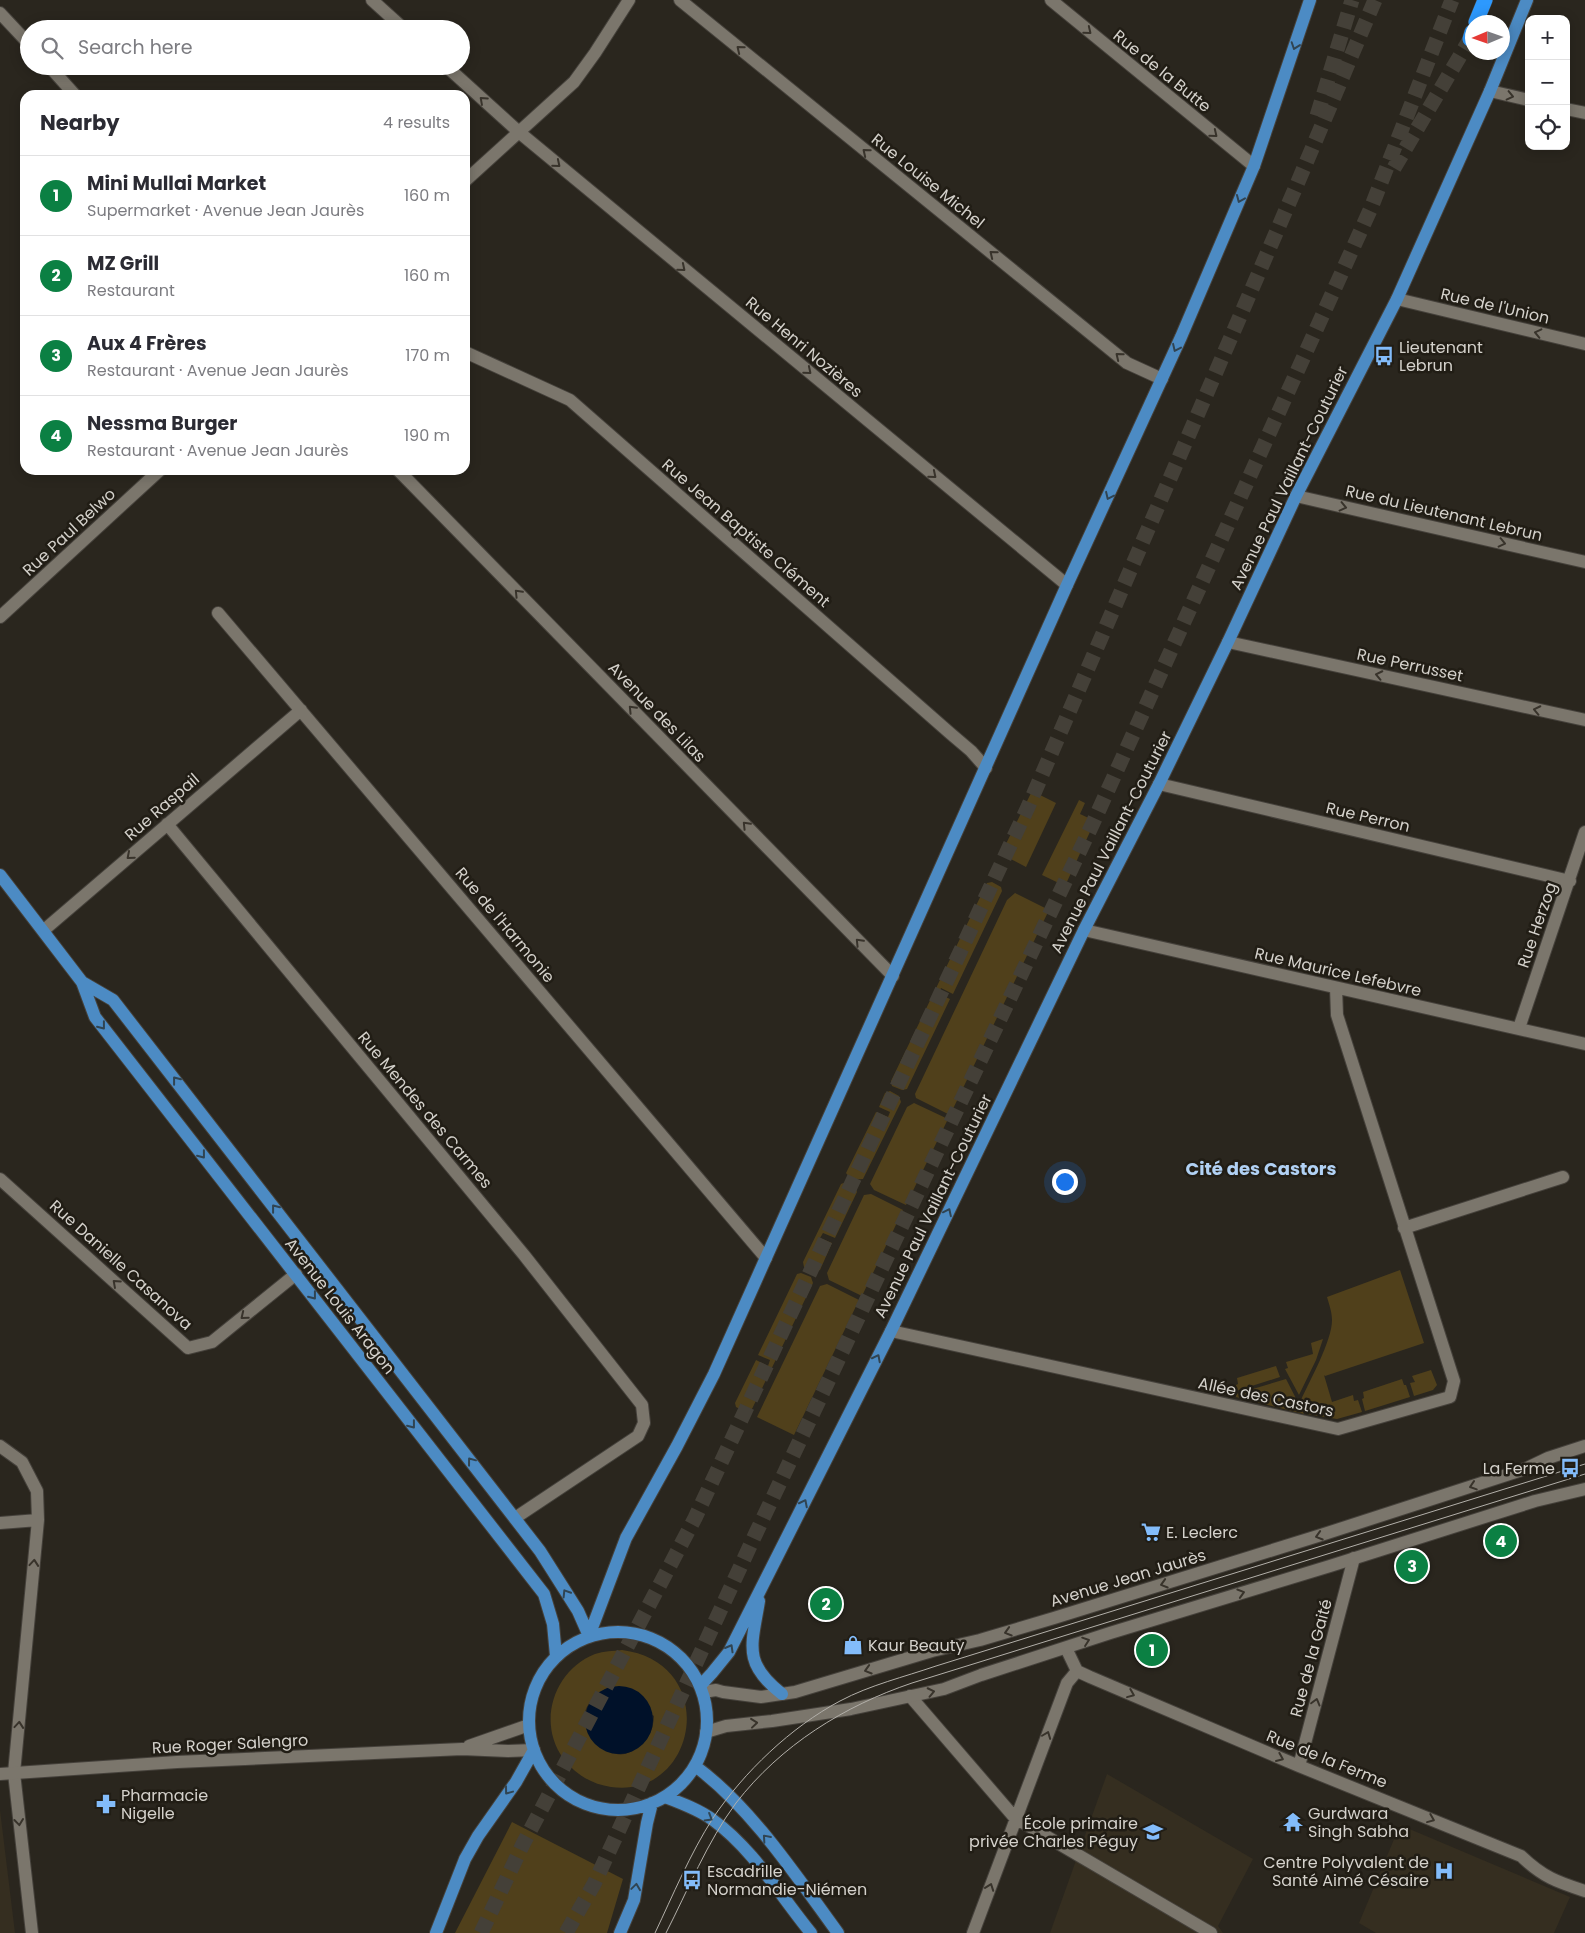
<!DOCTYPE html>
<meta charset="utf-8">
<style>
body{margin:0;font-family:Poppins,sans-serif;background:#f7f7f7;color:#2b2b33}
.controls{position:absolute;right:15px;top:15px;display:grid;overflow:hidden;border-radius:10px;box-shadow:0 2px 12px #0003}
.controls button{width:45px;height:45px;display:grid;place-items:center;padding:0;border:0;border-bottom:1px solid #e1e1e2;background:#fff;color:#2b2b33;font:25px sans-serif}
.compass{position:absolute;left:1465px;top:15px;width:45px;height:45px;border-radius:50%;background:#fff;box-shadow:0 2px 12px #0003;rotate:268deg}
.you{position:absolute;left:1064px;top:1181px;width:18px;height:18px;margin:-12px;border:4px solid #fff;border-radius:50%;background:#1a73e8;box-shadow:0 0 0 8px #1a73e833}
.badge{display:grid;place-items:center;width:32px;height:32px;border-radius:50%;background:#0b8043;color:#fff;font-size:16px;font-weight:700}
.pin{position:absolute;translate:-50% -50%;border:2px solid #fff;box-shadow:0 1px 5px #0006}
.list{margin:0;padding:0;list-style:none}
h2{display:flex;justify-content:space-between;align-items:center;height:65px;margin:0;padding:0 20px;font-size:21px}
h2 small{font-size:16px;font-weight:400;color:#7c7c81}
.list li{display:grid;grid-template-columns:32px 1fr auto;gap:15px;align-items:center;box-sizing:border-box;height:80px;padding:0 20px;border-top:1px solid #e1e1e2}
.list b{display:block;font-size:19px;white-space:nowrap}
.list p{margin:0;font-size:16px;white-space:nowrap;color:#7c7c81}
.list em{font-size:16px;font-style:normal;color:#7c7c81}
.icon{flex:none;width:28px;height:28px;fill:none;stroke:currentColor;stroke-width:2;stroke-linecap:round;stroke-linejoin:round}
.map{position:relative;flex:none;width:1585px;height:1933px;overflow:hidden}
.search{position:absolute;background:#fff;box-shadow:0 2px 12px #0003;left:20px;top:20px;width:450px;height:55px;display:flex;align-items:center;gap:12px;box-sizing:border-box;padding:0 18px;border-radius:28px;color:#7c7c81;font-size:19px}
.panel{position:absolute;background:#fff;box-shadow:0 2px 12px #0003;left:20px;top:90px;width:450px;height:385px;border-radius:15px}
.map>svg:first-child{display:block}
</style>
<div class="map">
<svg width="1585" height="1933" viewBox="0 0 1585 1933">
<rect width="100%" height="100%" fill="#2a261e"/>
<!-- built -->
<path fill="#352e20" d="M 1107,1774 L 1253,1859 L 1218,1926 L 1223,1933 L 1050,1933 Z
M 0,1810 L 15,1933 L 0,1933 Z
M 1400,1825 L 1570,1897 L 1554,1933 L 1376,1933 L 1359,1923 Z"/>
<!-- green -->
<path fill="#50401b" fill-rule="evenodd" d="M 1032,791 L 1056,803 L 1026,867 L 1001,854 Z
M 1079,800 L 1085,803 L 1080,814 L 1095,821 L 1065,886 L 1042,875 Z
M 992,882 L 1001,887 L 1002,891 L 953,994 L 941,988 L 939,994 L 950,999 L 907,1089 L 902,1090 L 892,1086 L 891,1081 L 987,883 Z
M 1015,893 L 1049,910 L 950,1115 L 916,1098 L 915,1094 L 1007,900 Z
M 890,1091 L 899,1096 L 901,1102 L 863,1179 C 856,1180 850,1179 846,1173 L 876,1112 L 888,1117 L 890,1112 L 879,1107 L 885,1093 Z
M 914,1103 L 948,1119 L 906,1205 L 874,1190 L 870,1184 L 907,1107 Z
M 846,1182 L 855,1186 L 857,1192 L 835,1238 L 823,1233 L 820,1238 L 832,1243 L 820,1270 L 814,1272 L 804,1267 L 803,1262 L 841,1184 Z
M 871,1194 L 903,1210 L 862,1296 L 829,1280 L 827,1273 L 864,1195 Z
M 1400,1270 L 1424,1343 L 1325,1376 L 1324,1375 L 1332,1402 L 1353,1395 L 1354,1401 L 1358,1400 L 1362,1412 L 1337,1419 L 1307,1414 L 1301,1400 C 1310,1380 1332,1341 1332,1320 C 1332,1312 1329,1304 1327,1297 Z
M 801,1273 L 811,1277 L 813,1283 L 751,1411 L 746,1412 L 736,1407 L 735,1403 L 756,1360 L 768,1366 L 770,1360 L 758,1355 L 797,1274 Z
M 827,1284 L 859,1300 L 794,1435 L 757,1417 L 820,1286 Z
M 1323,1339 L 1316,1360 L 1299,1395 L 1285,1369 L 1288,1368 L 1286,1362 L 1313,1354 L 1311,1343 Z
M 1276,1366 L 1280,1377 L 1236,1391 L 1236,1385 L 1238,1384 L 1237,1378 Z
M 1431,1370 L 1437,1385 L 1433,1390 L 1414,1396 L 1410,1383 L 1415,1382 L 1412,1376 Z
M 1286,1379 L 1304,1414 L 1236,1397 L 1236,1394 Z
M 1402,1379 L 1404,1385 L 1406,1385 L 1410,1397 L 1365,1411 L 1362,1399 L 1364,1398 L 1363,1392 Z
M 622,1650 C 721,1663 698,1799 611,1787 C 591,1784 575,1774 563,1758 C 537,1722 554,1670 595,1654 C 604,1651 613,1651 622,1650 ZM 612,1686 L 654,1716 C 653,1730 650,1737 639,1746 C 621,1761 611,1754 596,1740 C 593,1736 587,1732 586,1728 C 579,1708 595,1693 612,1686 Z
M 512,1822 L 623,1879 L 607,1933 L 455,1933 Z"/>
<!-- water -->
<path fill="#001129" d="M585 1720a34 34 0 1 1 68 0a34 34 0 1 1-68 0Z"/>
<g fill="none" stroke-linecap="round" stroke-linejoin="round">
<!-- motorway-tunnel -->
<path stroke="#444038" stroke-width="15" stroke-dasharray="15 8" stroke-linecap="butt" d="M 1317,116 L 1352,0
M 1394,168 L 1470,39
M 481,1933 L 523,1844 L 695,1518 L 1028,807 L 1295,189 L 1375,0
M 566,1933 L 594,1884 L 756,1533 L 1093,823 L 1371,208 L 1452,0"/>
<defs>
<path id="minor" d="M 372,0 L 404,29
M 680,0 L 1127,363 L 1162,379
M 1051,0 L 1254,166
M 0,13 L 29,44
M 49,66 L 75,95
M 446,66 L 520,133 L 1067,585
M 1490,91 L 1529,100
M 1566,109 L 1585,113
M 465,181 L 574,82 L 595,53 L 629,0
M 1397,299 L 1585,344
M 465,352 L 570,400 L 951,734 L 971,751 L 986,768
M 398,470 L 893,976
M 1296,496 L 1585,562
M 218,613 L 766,1258
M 0,617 L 160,470
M 1228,642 L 1585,720
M 1159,784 L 1570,881
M 167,824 L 524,1255 L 642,1405 L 644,1423 L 638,1436 L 515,1518
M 44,930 L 301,710
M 1084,930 L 1585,1044
M 1519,1028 L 1585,832
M 0,1179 L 188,1348 L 212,1342 L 296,1274
M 1404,1228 L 1563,1177
M 891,1331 L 1338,1429 L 1450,1397 L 1454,1381 L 1337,1015 L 1336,988
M 0,1446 L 22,1462 L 37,1491 L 38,1520 L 14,1773 L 32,1933
M 0,1523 L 38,1520
M 1066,1648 L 1077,1671 L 1090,1677 L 1299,1766 L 1521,1856 C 1543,1877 1557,1882 1585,1891
M 910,1696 L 1015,1818 L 1211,1933
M 1299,1766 L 1354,1558
M 973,1933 L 1067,1683 L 1077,1671"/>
<path id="tertiary" d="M 703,1692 L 716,1690 L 723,1692 L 761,1697 L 795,1692 L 932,1651 L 980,1640 L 1054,1618 L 1321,1535 L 1525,1469 L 1548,1458 L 1585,1446
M 706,1732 L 726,1726 L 772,1721 L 851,1709 L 944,1689 L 981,1675 L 1110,1633 L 1330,1566 L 1535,1501 L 1585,1489"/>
<path id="secondary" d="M 469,1746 L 529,1725
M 0,1774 L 177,1762 L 462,1749 L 508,1751 L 534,1750"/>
<path id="primary" d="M 0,875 L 82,982 L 95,1017 L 544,1594 L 553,1624 L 556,1656
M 82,982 L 113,1000 L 540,1551 L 578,1611 L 589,1636
M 759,1601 C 752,1645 742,1663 782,1694
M529 1721a89 89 0 1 1 178 0a89 89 0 1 1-178 0Z
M 589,1636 L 626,1538 L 677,1446 L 714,1374 L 1067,585 L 1181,337 L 1254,166 L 1310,0
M 700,1686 L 712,1673 L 729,1652 L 891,1331 L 1084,930 L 1159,784 L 1228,642 L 1296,496 L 1397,299 L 1490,91 L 1527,0
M 695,1766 C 751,1807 797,1877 838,1933
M 665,1797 C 681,1803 700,1810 713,1820 C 753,1849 780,1895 811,1933
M 436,1933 L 465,1859 L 478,1836 L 516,1782 L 534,1750
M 620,1933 L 634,1900 L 647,1823 L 652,1803"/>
<path id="motorway" d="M 1476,22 L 1485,0
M 1470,39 L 1472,32"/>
</defs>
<!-- minor casing -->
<use href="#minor" stroke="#45413b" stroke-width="14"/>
<!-- tertiary casing -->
<use href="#tertiary" stroke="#45413b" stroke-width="14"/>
<!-- secondary casing -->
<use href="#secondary" stroke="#45413b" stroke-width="14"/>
<!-- primary casing -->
<use href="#primary" stroke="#45413b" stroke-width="14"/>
<!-- motorway casing -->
<use href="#motorway" stroke="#45413b" stroke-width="16"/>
<!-- minor -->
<use href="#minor" stroke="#7b766c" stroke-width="12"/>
<!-- tertiary -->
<use href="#tertiary" stroke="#7b766c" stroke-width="12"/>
<!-- secondary -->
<use href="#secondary" stroke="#7b766c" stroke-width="12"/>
<!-- primary -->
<use href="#primary" stroke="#4c8bc4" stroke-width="12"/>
<!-- motorway -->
<use href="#motorway" stroke="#2d99fe" stroke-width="15"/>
<!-- tram -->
<path stroke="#b3b0aa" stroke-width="1" d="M 655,1933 C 673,1895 690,1854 713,1818 C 744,1772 791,1727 840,1701 C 870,1685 904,1677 936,1666 L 1585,1464
M 666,1933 C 688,1890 707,1842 736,1803 C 781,1745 844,1706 912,1683 L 1585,1474"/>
</g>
<!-- one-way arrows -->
<defs><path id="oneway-chevron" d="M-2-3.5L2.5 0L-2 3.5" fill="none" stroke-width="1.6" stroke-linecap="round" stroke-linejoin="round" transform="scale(1.25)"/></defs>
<g stroke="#38332b">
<use href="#oneway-chevron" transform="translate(1088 31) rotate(39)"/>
<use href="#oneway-chevron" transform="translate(740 49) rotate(-141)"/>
<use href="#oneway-chevron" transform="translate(1510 96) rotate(13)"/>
<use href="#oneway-chevron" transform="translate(483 100) rotate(-138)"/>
<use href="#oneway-chevron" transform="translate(1214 134) rotate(39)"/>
<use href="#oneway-chevron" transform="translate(866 152) rotate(-141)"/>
<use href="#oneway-chevron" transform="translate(557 164) rotate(40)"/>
<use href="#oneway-chevron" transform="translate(993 254) rotate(-141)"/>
<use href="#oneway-chevron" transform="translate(682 268) rotate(40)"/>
<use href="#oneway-chevron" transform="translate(1538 333) rotate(-167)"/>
<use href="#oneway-chevron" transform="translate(1119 356) rotate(-141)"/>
<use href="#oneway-chevron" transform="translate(808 371) rotate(40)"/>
<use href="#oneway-chevron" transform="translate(933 475) rotate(40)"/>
<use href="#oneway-chevron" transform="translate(1343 507) rotate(13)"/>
<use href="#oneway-chevron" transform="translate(1502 543) rotate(13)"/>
<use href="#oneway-chevron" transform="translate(518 593) rotate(-134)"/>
<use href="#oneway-chevron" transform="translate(1379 675) rotate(-168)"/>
<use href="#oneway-chevron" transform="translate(632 709) rotate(-134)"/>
<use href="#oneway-chevron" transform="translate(1537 710) rotate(-168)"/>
<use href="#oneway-chevron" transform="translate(746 825) rotate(-134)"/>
<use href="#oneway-chevron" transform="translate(130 856) rotate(139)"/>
<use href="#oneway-chevron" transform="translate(859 942) rotate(-134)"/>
<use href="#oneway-chevron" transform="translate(116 1283) rotate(-138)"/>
<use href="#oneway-chevron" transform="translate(244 1316) rotate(141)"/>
<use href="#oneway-chevron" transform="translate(1473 1486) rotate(162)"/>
<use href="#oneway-chevron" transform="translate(1319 1536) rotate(163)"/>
<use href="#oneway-chevron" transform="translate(34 1563) rotate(-85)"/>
<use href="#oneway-chevron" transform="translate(1164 1584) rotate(163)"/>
<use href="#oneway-chevron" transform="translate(1241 1593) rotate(-17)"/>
<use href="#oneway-chevron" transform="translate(1008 1632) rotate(163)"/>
<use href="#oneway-chevron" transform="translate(1086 1641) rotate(-19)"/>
<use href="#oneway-chevron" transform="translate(868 1670) rotate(163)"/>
<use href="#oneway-chevron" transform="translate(931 1692) rotate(-12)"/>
<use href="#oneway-chevron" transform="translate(1131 1694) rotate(22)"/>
<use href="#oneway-chevron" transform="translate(1316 1702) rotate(-75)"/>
<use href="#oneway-chevron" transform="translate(754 1723) rotate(-6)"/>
<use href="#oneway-chevron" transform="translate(19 1725) rotate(-85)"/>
<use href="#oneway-chevron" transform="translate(1047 1735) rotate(-69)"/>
<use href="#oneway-chevron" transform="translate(1280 1758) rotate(23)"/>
<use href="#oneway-chevron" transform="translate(1431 1819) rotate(22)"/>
<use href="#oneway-chevron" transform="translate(19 1822) rotate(83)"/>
<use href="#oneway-chevron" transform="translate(990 1887) rotate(-70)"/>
</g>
<g stroke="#304452">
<use href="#oneway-chevron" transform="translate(1295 46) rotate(109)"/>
<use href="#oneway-chevron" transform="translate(1240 199) rotate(113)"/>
<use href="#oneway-chevron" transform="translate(1176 348) rotate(115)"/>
<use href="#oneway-chevron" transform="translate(1109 496) rotate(115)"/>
<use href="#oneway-chevron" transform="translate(102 1026) rotate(52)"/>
<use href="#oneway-chevron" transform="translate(176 1080) rotate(-128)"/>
<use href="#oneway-chevron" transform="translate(202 1155) rotate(52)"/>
<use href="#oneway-chevron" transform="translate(275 1208) rotate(-128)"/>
<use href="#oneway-chevron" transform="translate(948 1212) rotate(-64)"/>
<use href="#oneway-chevron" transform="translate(313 1296) rotate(52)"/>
<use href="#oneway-chevron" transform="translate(877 1358) rotate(-63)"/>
<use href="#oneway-chevron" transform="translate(412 1425) rotate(52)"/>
<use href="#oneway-chevron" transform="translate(471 1461) rotate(-127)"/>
<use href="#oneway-chevron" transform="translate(804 1503) rotate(-63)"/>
<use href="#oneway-chevron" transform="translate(566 1593) rotate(-122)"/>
<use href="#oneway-chevron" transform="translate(730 1648) rotate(-60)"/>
<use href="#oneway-chevron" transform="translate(508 1791) rotate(127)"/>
<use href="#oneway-chevron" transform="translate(709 1818) rotate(31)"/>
<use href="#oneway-chevron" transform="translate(766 1838) rotate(-131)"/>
<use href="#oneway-chevron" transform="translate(636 1887) rotate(-82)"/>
</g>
<!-- icons -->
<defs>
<symbol id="bus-bare" viewBox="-9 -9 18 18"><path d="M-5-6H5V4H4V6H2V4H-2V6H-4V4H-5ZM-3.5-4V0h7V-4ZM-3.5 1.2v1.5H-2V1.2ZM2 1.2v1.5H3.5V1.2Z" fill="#83bcfa" stroke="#211d15" stroke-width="2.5" paint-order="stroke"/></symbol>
<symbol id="supermarket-bare" viewBox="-9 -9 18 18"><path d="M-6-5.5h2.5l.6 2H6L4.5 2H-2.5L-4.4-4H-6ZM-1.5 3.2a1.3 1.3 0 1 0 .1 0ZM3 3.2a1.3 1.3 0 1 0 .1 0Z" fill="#83bcfa" stroke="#211d15" stroke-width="2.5" paint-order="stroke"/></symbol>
<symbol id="shop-bare" viewBox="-9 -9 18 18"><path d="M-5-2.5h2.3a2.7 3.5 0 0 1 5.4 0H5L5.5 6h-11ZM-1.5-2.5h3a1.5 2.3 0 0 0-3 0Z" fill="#83bcfa" stroke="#211d15" stroke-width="2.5" paint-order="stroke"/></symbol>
<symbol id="pharmacy-bare" viewBox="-9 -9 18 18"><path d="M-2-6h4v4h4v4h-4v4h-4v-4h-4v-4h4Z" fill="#83bcfa" stroke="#211d15" stroke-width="2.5" paint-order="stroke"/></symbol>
<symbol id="temple-bare" viewBox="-9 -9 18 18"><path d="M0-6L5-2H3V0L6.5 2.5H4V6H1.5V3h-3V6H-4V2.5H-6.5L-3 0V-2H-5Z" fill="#83bcfa" stroke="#211d15" stroke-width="2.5" paint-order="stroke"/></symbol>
<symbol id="school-bare" viewBox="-9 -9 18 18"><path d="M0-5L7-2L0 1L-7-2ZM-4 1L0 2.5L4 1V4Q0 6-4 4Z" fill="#83bcfa" stroke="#211d15" stroke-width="2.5" paint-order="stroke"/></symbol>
<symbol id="hospital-bare" viewBox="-9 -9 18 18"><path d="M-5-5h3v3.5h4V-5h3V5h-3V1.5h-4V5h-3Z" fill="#83bcfa" stroke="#211d15" stroke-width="2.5" paint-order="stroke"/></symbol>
</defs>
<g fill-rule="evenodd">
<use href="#bus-bare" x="1370" y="342" width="28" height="28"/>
<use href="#bus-bare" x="1556" y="1454" width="28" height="28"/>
<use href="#supermarket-bare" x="1137" y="1518" width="28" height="28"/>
<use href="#shop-bare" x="839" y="1631" width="28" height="28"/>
<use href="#pharmacy-bare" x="92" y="1790" width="28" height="28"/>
<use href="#temple-bare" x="1279" y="1808" width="28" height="28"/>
<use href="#school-bare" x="1139" y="1818" width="28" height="28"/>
<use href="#hospital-bare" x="1430" y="1857" width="28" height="28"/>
<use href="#bus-bare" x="678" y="1866" width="28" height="28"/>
</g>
<g text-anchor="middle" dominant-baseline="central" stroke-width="5" stroke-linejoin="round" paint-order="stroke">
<!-- street labels -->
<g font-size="16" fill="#d4d1cb" stroke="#211d15">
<text transform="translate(1162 71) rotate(39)">Rue de la Butte</text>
<text transform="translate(928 181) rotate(39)">Rue Louise Michel</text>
<text transform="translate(1495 306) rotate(13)">Rue de l'Union</text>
<text transform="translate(804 347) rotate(40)">Rue Henri Nozières</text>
<text transform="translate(1289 478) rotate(-64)">Avenue Paul Vaillant-Couturier</text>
<text transform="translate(1444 513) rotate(13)">Rue du Lieutenant Lebrun</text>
<text transform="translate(69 532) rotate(-43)">Rue Paul Belwo</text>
<text transform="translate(746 533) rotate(41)">Rue Jean Baptiste Clément</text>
<text transform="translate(1410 665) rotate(12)">Rue Perrusset</text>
<text transform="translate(657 712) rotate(46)">Avenue des Lilas</text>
<text transform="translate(162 807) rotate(-41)">Rue Raspail</text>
<text transform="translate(1368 817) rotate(13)">Rue Perron</text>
<text transform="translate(1111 842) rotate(-63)">Avenue Paul Vaillant-Couturier</text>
<text transform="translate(505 925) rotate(50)">Rue de l'Harmonie</text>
<text transform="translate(1537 925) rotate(-71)">Rue Herzog</text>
<text transform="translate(1338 972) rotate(13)">Rue Maurice Lefebvre</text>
<text transform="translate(425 1110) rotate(50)">Rue Mendes des Carmes</text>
<text transform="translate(933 1206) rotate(-64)">Avenue Paul Vaillant-Couturier</text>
<text transform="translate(121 1265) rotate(42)">Rue Danielle Casanova</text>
<text transform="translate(340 1306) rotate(52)">Avenue Louis Aragon</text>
<text transform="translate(1266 1397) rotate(12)">Allée des Castors</text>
<text transform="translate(1128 1578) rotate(-17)">Avenue Jean Jaurès</text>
<text transform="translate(1311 1658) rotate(-75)">Rue de la Gaité</text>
<text transform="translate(230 1744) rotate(-3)">Rue Roger Salengro</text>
<text transform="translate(1327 1759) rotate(22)">Rue de la Ferme</text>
</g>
<!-- poi labels -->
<g font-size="16" fill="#d4d1cb" stroke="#211d15" text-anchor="start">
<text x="1399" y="347">Lieutenant<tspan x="1399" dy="18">Lebrun</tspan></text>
<text x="1555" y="1468" text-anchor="end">La Ferme</text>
<text x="1166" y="1532">E. Leclerc</text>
<text x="868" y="1645">Kaur Beauty</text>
<text x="121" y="1795">Pharmacie<tspan x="121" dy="18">Nigelle</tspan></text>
<text x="1308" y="1813">Gurdwara<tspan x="1308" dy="18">Singh Sabha</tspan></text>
<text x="1138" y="1823" text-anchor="end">École primaire<tspan x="1138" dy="18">privée Charles Péguy</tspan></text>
<text x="1429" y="1862" text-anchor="end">Centre Polyvalent de<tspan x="1429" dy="18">Santé Aimé Césaire</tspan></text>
<text x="707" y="1871">Escadrille<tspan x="707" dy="18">Normandie-Niémen</tspan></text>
</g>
<!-- neighbourhood labels -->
<g font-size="18" font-weight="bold" fill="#b1d1f4" stroke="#211d15">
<text x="1261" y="1168">Cité des Castors</text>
</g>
</g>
</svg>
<div class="controls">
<button>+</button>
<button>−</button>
<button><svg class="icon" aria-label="locate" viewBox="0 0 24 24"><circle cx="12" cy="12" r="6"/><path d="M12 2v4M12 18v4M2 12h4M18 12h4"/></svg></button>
</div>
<svg class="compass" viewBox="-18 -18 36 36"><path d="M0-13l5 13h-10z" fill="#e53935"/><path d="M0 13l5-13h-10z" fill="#7c7c81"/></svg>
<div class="you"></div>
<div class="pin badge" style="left:1152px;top:1650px">1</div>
<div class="pin badge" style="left:826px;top:1604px">2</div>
<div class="pin badge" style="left:1412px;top:1566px">3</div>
<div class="pin badge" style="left:1501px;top:1541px">4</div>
<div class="search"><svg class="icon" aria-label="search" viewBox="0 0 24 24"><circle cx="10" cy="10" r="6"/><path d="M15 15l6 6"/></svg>Search here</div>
<section class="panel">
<h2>Nearby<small>4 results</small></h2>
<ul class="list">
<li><span class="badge">1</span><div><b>Mini Mullai Market</b><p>Supermarket · Avenue Jean Jaurès</p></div><em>160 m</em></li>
<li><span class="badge">2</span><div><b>MZ Grill</b><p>Restaurant</p></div><em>160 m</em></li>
<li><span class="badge">3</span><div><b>Aux 4 Frères</b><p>Restaurant · Avenue Jean Jaurès</p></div><em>170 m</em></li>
<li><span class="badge">4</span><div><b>Nessma Burger</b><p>Restaurant · Avenue Jean Jaurès</p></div><em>190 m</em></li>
</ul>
</section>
</div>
